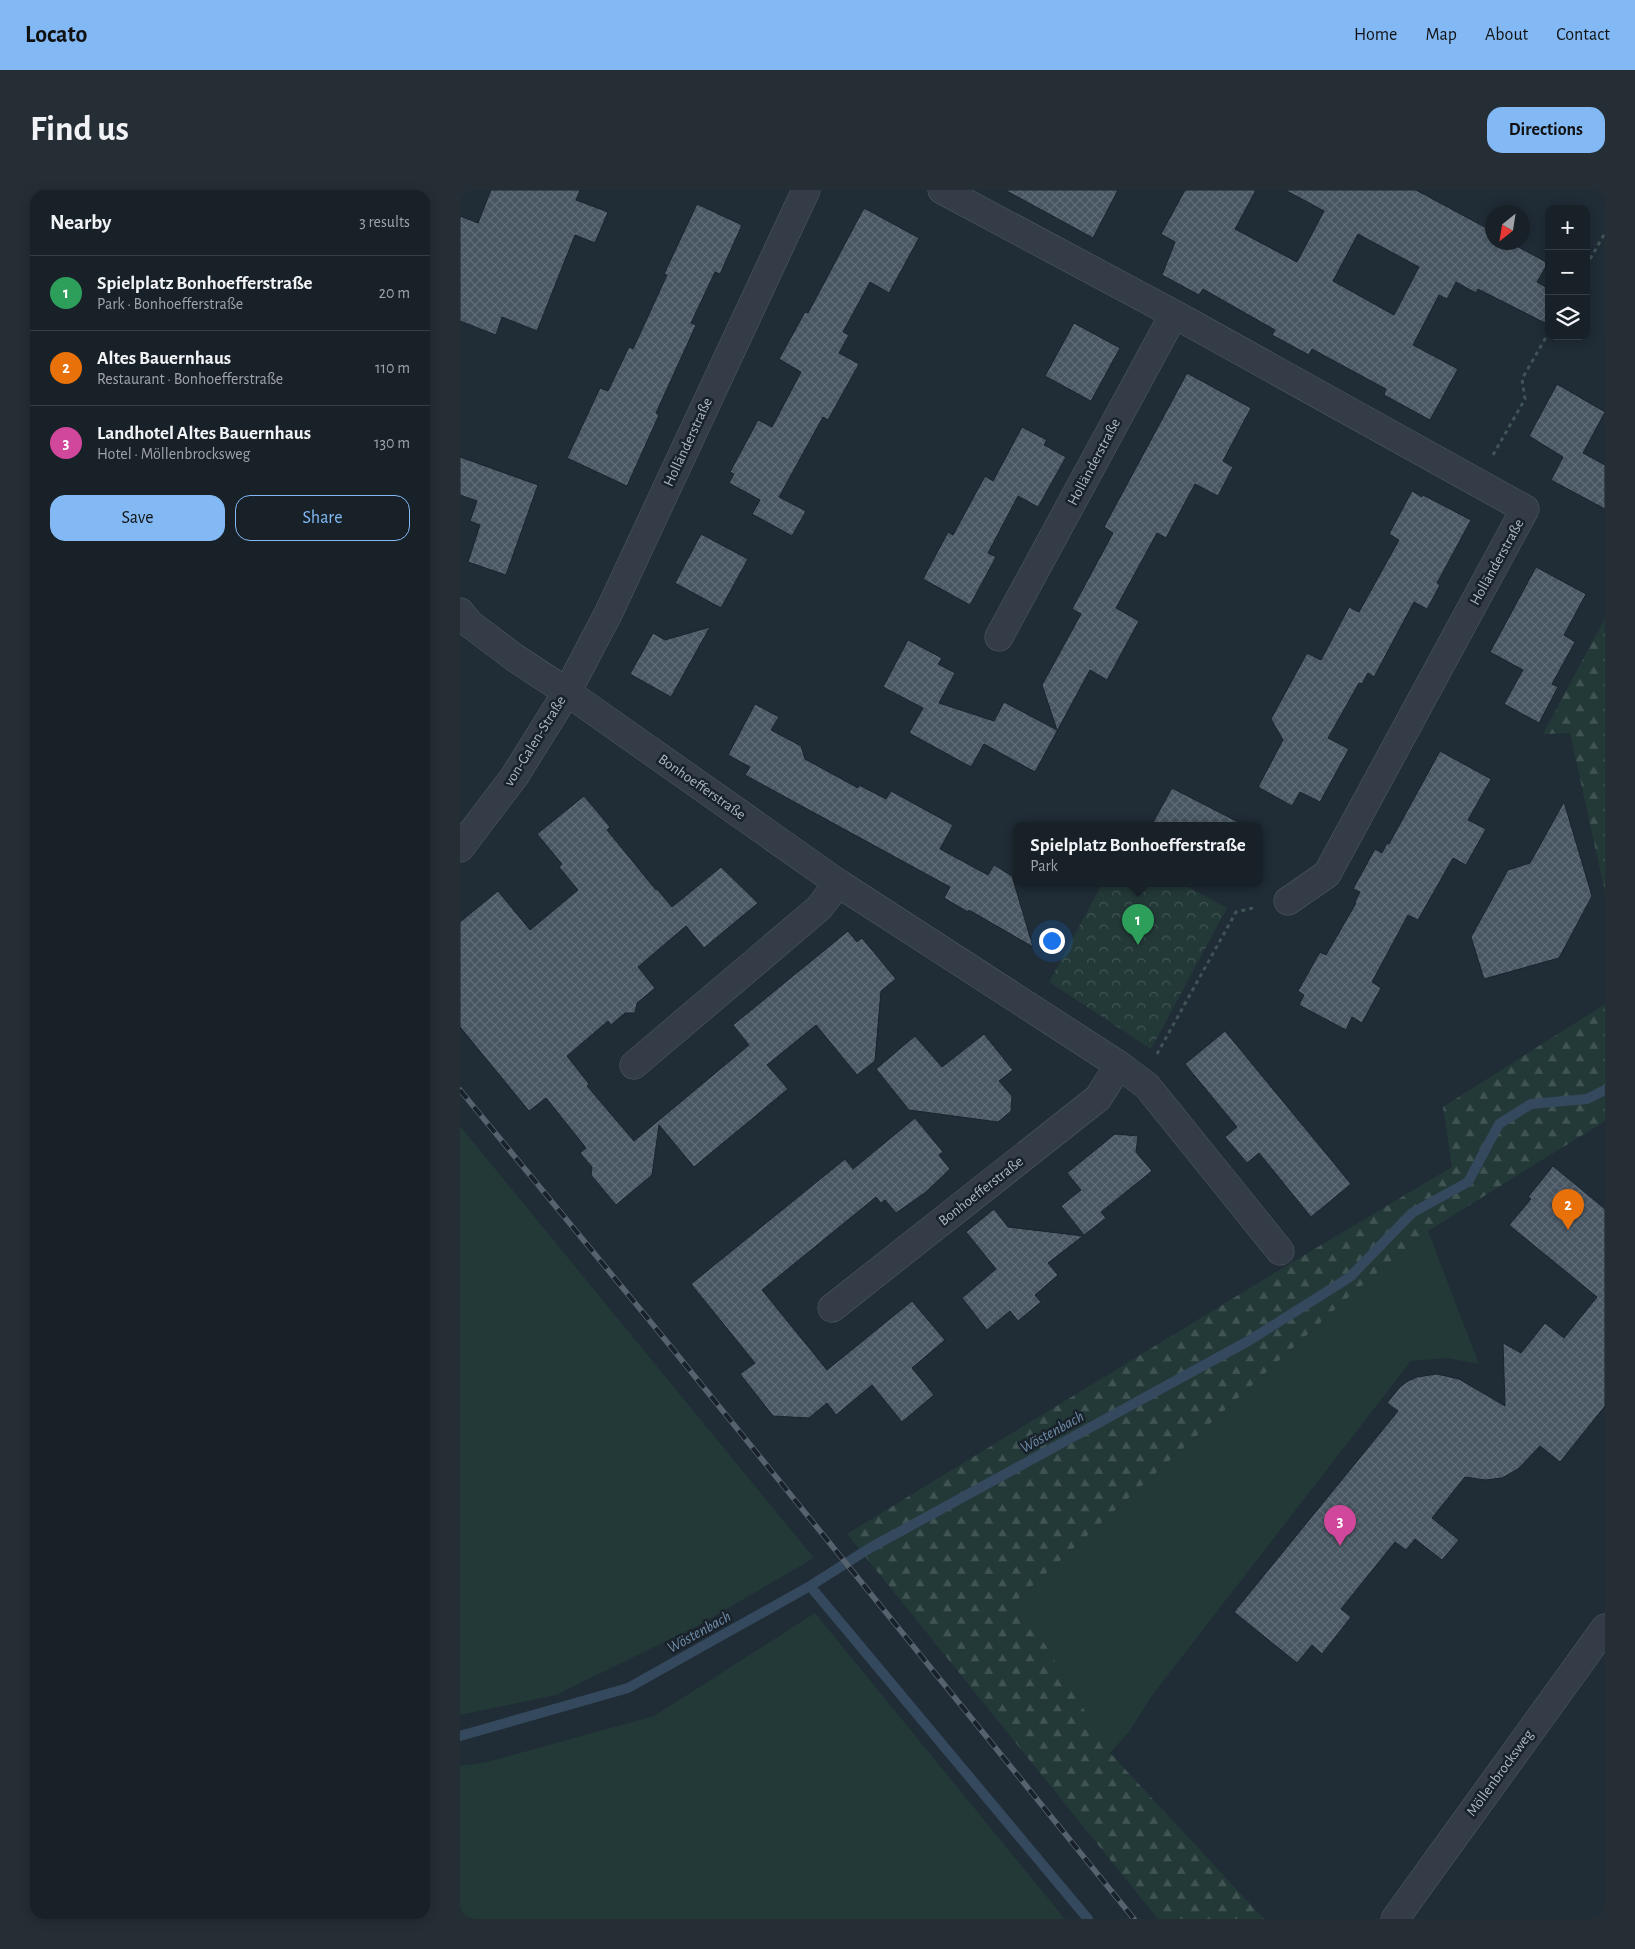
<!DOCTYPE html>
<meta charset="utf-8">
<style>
body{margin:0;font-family:"Alegreya Sans",sans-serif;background:#252e34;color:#f1f3f6}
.controls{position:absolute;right:15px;top:15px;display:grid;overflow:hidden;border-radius:10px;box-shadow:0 2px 12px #0003}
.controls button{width:45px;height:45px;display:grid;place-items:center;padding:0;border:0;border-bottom:1px solid #363e45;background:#182128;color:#f1f3f6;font:25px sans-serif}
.compass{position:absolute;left:1025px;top:15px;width:45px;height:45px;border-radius:50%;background:#182128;box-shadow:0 2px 12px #0003;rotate:210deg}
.you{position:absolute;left:591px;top:750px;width:18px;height:18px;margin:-12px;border:4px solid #fff;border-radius:50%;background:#1a73e8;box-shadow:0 0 0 8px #1a73e833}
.badge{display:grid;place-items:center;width:32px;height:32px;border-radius:50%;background:#82b9f5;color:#fff;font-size:16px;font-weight:700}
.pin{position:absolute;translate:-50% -41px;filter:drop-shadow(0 1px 2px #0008)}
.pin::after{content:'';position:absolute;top:26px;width:18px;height:15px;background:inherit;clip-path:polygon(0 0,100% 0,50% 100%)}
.popup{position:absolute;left:553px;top:632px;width:250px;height:65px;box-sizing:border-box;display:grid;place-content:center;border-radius:10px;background:#182128;filter:drop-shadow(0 1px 4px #0005);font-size:16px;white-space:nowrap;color:#9fa3a8}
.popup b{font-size:19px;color:#f1f3f6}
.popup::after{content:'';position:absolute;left:50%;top:100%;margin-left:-10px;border:10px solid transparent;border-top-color:#182128}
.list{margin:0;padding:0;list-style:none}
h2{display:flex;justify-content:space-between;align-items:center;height:65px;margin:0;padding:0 20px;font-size:21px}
h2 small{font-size:16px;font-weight:400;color:#9fa3a8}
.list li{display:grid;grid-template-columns:32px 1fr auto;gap:15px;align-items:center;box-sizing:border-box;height:75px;padding:0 20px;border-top:1px solid #363e45}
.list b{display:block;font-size:19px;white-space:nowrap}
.list p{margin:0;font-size:16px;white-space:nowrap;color:#9fa3a8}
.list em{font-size:16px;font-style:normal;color:#9fa3a8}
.actions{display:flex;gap:10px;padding:15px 20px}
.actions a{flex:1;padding:11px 0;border:1px solid #82b9f5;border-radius:15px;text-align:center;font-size:18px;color:#82b9f5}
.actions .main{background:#82b9f5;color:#111}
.icon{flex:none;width:28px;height:28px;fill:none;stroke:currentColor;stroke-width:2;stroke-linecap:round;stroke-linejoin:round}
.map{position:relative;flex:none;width:1145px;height:1729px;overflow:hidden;border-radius:15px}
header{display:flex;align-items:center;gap:30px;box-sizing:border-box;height:70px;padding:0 25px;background:#82b9f5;color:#111}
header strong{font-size:24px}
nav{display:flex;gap:28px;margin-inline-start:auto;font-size:18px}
.intro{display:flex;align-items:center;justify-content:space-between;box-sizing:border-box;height:120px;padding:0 30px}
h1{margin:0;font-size:35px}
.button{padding:12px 22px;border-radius:15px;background:#82b9f5;color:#111;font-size:18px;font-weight:700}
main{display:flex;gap:30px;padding:0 30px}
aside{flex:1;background:#182128;border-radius:15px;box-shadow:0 2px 12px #0003}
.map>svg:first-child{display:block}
</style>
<header>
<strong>Locato</strong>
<nav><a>Home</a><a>Map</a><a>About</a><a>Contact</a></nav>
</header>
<div class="intro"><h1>Find us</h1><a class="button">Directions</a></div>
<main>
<aside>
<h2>Nearby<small>3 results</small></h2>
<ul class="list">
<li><span class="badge" style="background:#2e9e5b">1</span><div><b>Spielplatz Bonhoefferstraße</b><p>Park · Bonhoefferstraße</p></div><em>20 m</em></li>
<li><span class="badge" style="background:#e8710a">2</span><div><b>Altes Bauernhaus</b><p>Restaurant · Bonhoefferstraße</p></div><em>110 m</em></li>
<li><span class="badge" style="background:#d1479c">3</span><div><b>Landhotel Altes Bauernhaus</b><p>Hotel · Möllenbrocksweg</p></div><em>130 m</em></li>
</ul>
<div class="actions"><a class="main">Save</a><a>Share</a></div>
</aside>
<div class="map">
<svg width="1145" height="1729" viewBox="0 0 1145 1729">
<defs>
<pattern id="forest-firs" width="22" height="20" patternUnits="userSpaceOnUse" patternTransform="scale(1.25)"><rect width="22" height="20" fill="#233938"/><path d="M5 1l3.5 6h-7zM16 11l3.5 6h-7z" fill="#405453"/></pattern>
<pattern id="park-crowns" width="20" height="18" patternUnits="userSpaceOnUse" patternTransform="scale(1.25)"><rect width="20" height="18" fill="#233938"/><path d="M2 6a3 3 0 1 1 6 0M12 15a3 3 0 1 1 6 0" fill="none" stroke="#405453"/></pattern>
<pattern id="building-cross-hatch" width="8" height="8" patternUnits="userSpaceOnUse" patternTransform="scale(1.25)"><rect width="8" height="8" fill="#485662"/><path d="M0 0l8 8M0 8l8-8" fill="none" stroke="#606c77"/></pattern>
</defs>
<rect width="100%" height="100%" fill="#202c36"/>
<!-- green -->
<path fill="#233938" d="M 0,936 L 354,1368 L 239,1435 L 96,1505 L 0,1525 Z
M 968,1041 L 1019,1174 L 987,1168 L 951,1171 L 694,1503 L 668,1543 L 650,1563 L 558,1409 L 894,1102 Z
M 355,1423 L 605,1729 L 0,1729 L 0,1576 L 27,1572 L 194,1526 Z"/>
<!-- forest -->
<path fill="url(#forest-firs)" d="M 1145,428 L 1145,702 L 1110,543 L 1083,544 Z
M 1145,814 L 1145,931 L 968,1041 L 894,1102 L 558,1409 L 650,1563 L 804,1729 L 698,1729 L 387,1344 L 816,1082 L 992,977 L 983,917 Z"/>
<!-- park -->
<path fill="url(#park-crowns)" d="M 642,694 L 723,694 L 767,718 L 691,859 L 589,792 Z"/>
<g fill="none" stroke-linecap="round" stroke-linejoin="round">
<!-- stream -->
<path stroke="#34495d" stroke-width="10" d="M 350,1396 L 628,1729
M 0,1546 L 168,1498 L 350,1396 L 410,1358 L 790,1150 L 890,1087 L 952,1023 L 1008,992 L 1039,934 L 1071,914 L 1127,909 L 1145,900"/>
</g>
<!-- building -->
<path fill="url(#building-cross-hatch)" stroke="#1b242d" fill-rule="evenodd" d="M 31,0 L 120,0 L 116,10 L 148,22 L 135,53 L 115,45 L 77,141 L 42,127 L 36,145 L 0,131 L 0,26 L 18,33 Z
M 545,0 L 658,0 L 633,48 Z
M 725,0 L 796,0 L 775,39 L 837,72 L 864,21 L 825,0 L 956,0 L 1032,41 L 1032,52 L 1049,52 L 1088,73 L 1077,92 L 1089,99 L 1089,135 L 1018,99 L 1016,103 L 996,92 L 987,109 L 979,105 L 953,155 L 998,179 L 970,230 L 924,205 L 926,199 L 852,159 L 849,165 L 812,145 L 815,140 L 743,99 L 739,105 L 702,85 L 715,52 L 701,44 ZM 898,44 L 959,77 L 934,125 L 873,91 Z
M 237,14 L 282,35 L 260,84 L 255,82 L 231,133 L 236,135 L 196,223 L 199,225 L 167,296 L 107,268 L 140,198 L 148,201 L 169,157 L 173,159 L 207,85 L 204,84 Z
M 404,18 L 459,48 L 429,103 L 410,92 L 383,142 L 389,145 L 379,163 L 399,174 L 368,230 L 363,227 L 319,307 L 346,321 L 332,346 L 292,324 L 300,310 L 269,293 L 274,284 L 270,282 L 298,230 L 312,237 L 341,182 L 319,169 L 345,122 L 348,123 Z
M 614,133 L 660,158 L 631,211 L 585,186 Z
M 727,183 L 791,218 L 763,271 L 773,277 L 758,306 L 735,294 L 706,348 L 697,343 L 656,418 L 679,431 L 647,490 L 630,480 L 575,582 L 524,554 L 511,577 L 449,543 L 463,518 L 423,497 L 448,450 L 482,468 L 478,474 L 495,483 L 479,513 L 534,531 L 544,512 L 597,540 L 582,495 L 621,424 L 612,419 L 653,343 L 644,337 Z
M 1097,194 L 1145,222 L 1123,263 L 1145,275 L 1145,319 L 1091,290 L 1103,267 L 1069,246 Z
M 562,237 L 587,250 L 584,255 L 606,267 L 578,317 L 558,306 L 528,363 L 536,367 L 510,415 L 463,389 L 488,342 L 493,345 L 525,286 L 533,291 Z
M 0,267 L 78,295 L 46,385 L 8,372 L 20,335 L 10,331 L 17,311 L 0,305 Z
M 952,301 L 962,307 L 963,305 L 1011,330 L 977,393 L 980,395 L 967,419 L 954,412 L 914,487 L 908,483 L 902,494 L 899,493 L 868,548 L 889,559 L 860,612 L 840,602 L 832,616 L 798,597 L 823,550 L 811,529 L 847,463 L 861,470 L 889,417 L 899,422 L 939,350 L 929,344 Z
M 241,344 L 288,369 L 261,418 L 215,393 Z
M 1076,377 L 1126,404 L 1104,445 L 1115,452 L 1092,494 L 1098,497 L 1079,533 L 1044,514 L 1063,480 L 1030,462 Z
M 250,437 L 211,507 L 170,484 L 193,443 L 205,450 Z
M 295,514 L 319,527 L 311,540 L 341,556 L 345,569 L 398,598 L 399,595 L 426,609 L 431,601 L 493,635 L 480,659 L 528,685 L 534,675 L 552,686 L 573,757 L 509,720 L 508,722 L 484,708 L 490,697 L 285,585 L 290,577 L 268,565 Z
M 980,561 L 1031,589 L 1008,630 L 1026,639 L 1006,675 L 993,668 L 958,730 L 948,725 L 912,792 L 921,798 L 902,833 L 892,827 L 886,840 L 839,815 L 844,805 L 838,801 L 860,762 L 866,765 L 896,713 L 895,712 L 900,702 L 893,699 L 915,659 L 922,663 L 927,653 L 929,654 Z
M 712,598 L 786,636 L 691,636 Z
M 124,606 L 150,637 L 147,640 L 196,700 L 197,699 L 212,717 L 261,677 L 298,713 L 244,758 L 226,736 L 178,777 L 195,798 L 177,813 L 175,823 L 165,823 L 151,835 L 148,831 L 107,866 L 129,894 L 127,896 L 174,951 L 289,855 L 273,835 L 388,741 L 397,752 L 402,748 L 436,789 L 421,801 L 415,871 L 397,885 L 356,835 L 307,875 L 328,899 L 234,977 L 199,935 L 192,985 L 156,1015 L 131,985 L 132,977 L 120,963 L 126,958 L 86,908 L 69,921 L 0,837 L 0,732 L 38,701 L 70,740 L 118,700 L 99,677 L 102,674 L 77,644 Z
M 1104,612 L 1132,706 L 1099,768 L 1024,789 L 1011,747 L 1048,680 L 1070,673 Z
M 765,841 L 891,994 L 851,1027 L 799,963 L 787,973 L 765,947 L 777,937 L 725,874 Z
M 524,844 L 553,880 L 539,891 L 552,906 L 551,921 L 538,932 L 449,920 L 416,879 L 455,846 L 482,877 Z
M 455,928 L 483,962 L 479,965 L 490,979 L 466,1002 L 436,1023 L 425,1010 L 421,1013 L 416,1007 L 302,1100 L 367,1180 L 452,1111 L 485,1150 L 452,1178 L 474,1205 L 442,1232 L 412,1195 L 376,1225 L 367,1213 L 349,1228 L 313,1226 L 280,1184 L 295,1173 L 231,1094 L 385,969 L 393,979 Z
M 655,944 L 678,946 L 676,962 L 692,981 L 641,1022 L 646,1028 L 624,1045 L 601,1016 L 621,1000 L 607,983 Z
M 1093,976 L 1145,1019 L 1145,1216 L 1100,1272 L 1080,1256 L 1058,1279 L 1042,1288 L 1025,1290 L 1005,1287 L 972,1328 L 999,1350 L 982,1370 L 955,1349 L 946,1360 L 935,1352 L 881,1419 L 891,1427 L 862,1464 L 852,1455 L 837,1473 L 774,1422 L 938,1221 L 927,1213 L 940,1197 L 948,1191 L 957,1187 L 977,1184 L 999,1189 L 1045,1216 L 1043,1153 L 1061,1163 L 1085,1133 L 1104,1148 L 1137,1107 L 1049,1035 L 1071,1009 L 1068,1007 Z
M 534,1019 L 548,1037 L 623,1046 L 588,1073 L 598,1085 L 575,1105 L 581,1112 L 558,1131 L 550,1121 L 527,1140 L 502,1108 L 536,1079 L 506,1042 Z"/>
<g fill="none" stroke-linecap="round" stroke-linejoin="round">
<defs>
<path id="minor" d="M 482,0 L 714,124
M 0,422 L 10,434 L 55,468 L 107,502 L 378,693 L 659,875 L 638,908 L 372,1118
M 539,447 L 714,124 L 1065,319 L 867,684 L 828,711
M 0,658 L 54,587 L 107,502 L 149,422 L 346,0
M 174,875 L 359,718 L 378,693
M 659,875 L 687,896 L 820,1061
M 935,1729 L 1145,1438"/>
</defs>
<!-- minor casing -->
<use href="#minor" stroke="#515b65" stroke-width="29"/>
<!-- path -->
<path stroke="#405455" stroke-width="3" stroke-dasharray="4 4" stroke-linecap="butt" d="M 1126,76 L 1145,43
M 1033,265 L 1065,209 L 1062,189 L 1089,142
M 697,864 L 776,722 L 797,717"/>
<!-- minor -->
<use href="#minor" stroke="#343d47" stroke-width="28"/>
<defs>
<path id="rail" d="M 0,900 L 194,1136 L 674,1729"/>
</defs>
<!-- rail casing -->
<use href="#rail" stroke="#56626e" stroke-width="5.5"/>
<!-- rail -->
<use href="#rail" stroke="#19222b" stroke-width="4" stroke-dasharray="11" stroke-linecap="butt"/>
</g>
<g text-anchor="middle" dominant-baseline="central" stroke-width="5" stroke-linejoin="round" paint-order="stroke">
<!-- street labels -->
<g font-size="15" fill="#aeb8c4" stroke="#19222b">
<text transform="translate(228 252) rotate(-65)">Holländerstraße</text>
<text transform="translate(634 272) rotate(-62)">Holländerstraße</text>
<text transform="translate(1037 372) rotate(-61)">Holländerstraße</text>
<text transform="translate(75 551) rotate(-58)">von-Galen-Straße</text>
<text transform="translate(242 597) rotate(35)">Bonhoefferstraße</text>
<text transform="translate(521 1001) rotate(-38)">Bonhoefferstraße</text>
<text transform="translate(1040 1583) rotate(-54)">Möllenbrocksweg</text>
</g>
<!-- water labels -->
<g font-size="16" font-style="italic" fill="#6f8ca7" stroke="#19222b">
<text transform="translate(592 1242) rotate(-29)">Wöstenbach</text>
<text transform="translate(239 1442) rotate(-29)">Wöstenbach</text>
</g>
</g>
</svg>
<div class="controls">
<button>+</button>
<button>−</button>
<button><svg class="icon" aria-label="layers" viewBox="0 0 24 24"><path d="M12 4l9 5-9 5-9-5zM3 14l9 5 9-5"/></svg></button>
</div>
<svg class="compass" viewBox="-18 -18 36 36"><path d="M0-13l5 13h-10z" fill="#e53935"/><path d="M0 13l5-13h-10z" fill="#9fa3a8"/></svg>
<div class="you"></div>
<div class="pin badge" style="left:678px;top:755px;background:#2e9e5b">1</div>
<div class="popup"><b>Spielplatz Bonhoefferstraße</b>Park</div>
<div class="pin badge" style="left:1108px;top:1040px;background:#e8710a">2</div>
<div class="pin badge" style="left:880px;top:1356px;background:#d1479c">3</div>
</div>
</main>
